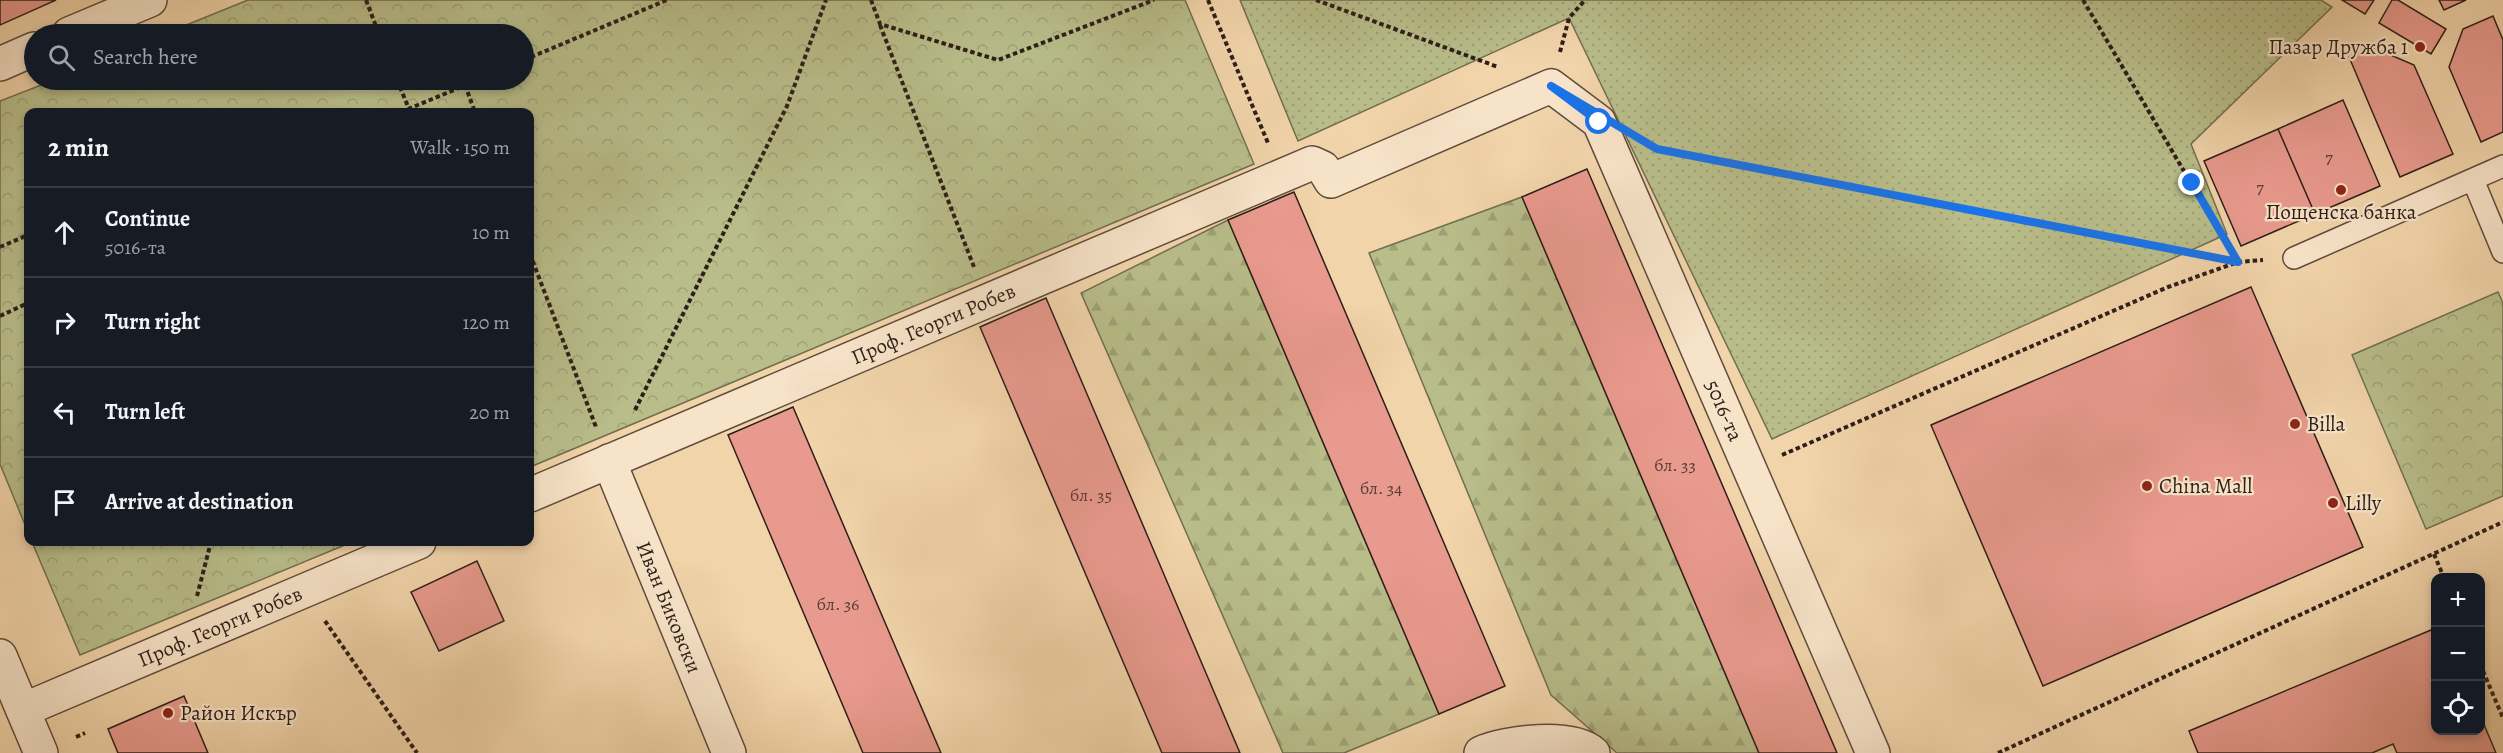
<!DOCTYPE html>
<meta charset="utf-8">
<style>
body{margin:0;font-family:Alegreya,serif;background:#20242c;color:#f1f3f6}
.controls{position:absolute;right:18px;bottom:18px;display:grid;overflow:hidden;border-radius:12px;box-shadow:0 3px 9px #0003}
.controls button{width:54px;height:54px;display:grid;place-items:center;padding:0;border:0;border-bottom:2px solid #363941;background:#171b24;color:#f1f3f6;font:30px sans-serif}
.stop{position:absolute;width:18px;height:18px;margin:-14px;border:4px solid #1a73e8;border-radius:50%;background:#fff}
.stop.end{background:#1a73e8;border-color:#fff;box-shadow:0 2px 6px #0008}
.list{margin:0;padding:0;list-style:none}
h2{display:flex;justify-content:space-between;align-items:center;height:78px;margin:0;padding:0 24px;font-size:26px}
h2 small{font-size:20px;font-weight:400;color:#9ea1a6}
.list li{display:grid;grid-template-columns:39px 1fr auto;gap:18px;align-items:center;box-sizing:border-box;height:90px;padding:0 24px;border-top:2px solid #363941}
.list b{display:block;font-size:22px;white-space:nowrap}
.list p{margin:0;font-size:20px;white-space:nowrap;color:#9ea1a6}
.list em{font-size:20px;font-style:normal;color:#9ea1a6}
.icon{flex:none;width:33px;height:33px;fill:none;stroke:currentColor;stroke-width:2;stroke-linecap:round;stroke-linejoin:round}
.map{position:relative;flex:none;width:2503px;height:753px;overflow:hidden}
.search{position:absolute;background:#171b24;box-shadow:0 3px 9px #0003;left:24px;top:24px;width:510px;height:66px;display:flex;align-items:center;gap:15px;box-sizing:border-box;padding:0 21px;border-radius:33px;color:#9ea1a6;font-size:22px}
.panel{position:absolute;background:#171b24;box-shadow:0 3px 9px #0003;left:24px;top:108px;width:510px;height:438px;border-radius:12px}
.map>svg:first-child{display:block}
</style>
<div class="map">
<svg width="2503" height="753" viewBox="0 0 2503 753">
<defs>
<pattern id="grass-dots" width="8" height="8" patternUnits="userSpaceOnUse" patternTransform="scale(1.5)"><rect width="8" height="8" fill="#b8bd8a"/><path d="M2 2h.1M6 6h.1" fill="none" stroke="#9ea276" stroke-width="1.8" stroke-linecap="round"/></pattern>
<pattern id="forest-firs" width="22" height="20" patternUnits="userSpaceOnUse" patternTransform="scale(1.5)"><rect width="22" height="20" fill="#b8bd8a"/><path d="M5 1l3.5 6h-7zM16 11l3.5 6h-7z" fill="#9ea276"/></pattern>
<pattern id="park-crowns" width="20" height="18" patternUnits="userSpaceOnUse" patternTransform="scale(1.5)"><rect width="20" height="18" fill="#b8bd8a"/><path d="M2 6a3 3 0 1 1 6 0M12 15a3 3 0 1 1 6 0" fill="none" stroke="#9ea276"/></pattern>
</defs>
<rect width="100%" height="100%" fill="#f2d4aa"/>
<filter id="stains"><feTurbulence type="fractalNoise" baseFrequency=".00333" numOctaves="4"/><feColorMatrix values="0 0 0 0 .2 0 0 0 0 .09 0 0 0 0 .02 0 0 0 .5 -.17"/></filter>
<radialGradient id="worn" r=".72"><stop offset=".6" stop-color="#630" stop-opacity="0"/><stop offset="1" stop-color="#630" stop-opacity=".3"/></radialGradient>
<!-- grass -->
<path fill="url(#grass-dots)" stroke="#726e51" stroke-width="1.5" d="M 1240,0 L 2321,0 L 2332,7 L 2191,144 L 2227,234 L 1772,439 L 1569,18 L 1298,141 Z"/>
<!-- forest -->
<path fill="url(#forest-firs)" stroke="#726e51" stroke-width="1.5" d="M 1522,197 L 1759,753 L 1617,753 L 1551,695 L 1369,253 Z
M 1228,220 L 1439,714 L 1344,753 L 1283,753 L 1081,293 Z"/>
<!-- park -->
<path fill="url(#park-crowns)" stroke="#726e51" stroke-width="1.5" d="M 248,0 L 1185,0 L 1254,164 L 530,467 L 530,112 L 28,112 L 28,532 L 0,464 L 0,101 L 54,80 L 524,80 L 524,34 L 164,34 Z
M 2498,292 L 2503,303 L 2503,496 L 2426,529 L 2352,355 Z
M 32,542 L 352,542 L 80,655 Z"/>
<!-- building -->
<path fill="#e99a8e" stroke="#2d1e18" stroke-width="1.5" d="M 0,0 L 56,0 L 0,25 Z
M 2342,0 L 2374,0 L 2365,14 Z
M 2392,0 L 2398,0 L 2446,29 L 2431,54 L 2379,23 Z
M 2439,0 L 2466,0 L 2444,10 Z
M 2493,16 L 2503,40 L 2503,132 L 2481,142 L 2449,67 L 2463,29 Z
M 2372,47 L 2414,65 L 2453,154 L 2400,177 L 2349,57 Z
M 2343,100 L 2380,186 L 2315,214 L 2278,129 Z
M 2278,129 L 2315,214 L 2241,246 L 2204,161 Z
M 1587,169 L 1650,316 L 1837,753 L 1759,753 L 1522,197 Z
M 1294,192 L 1505,686 L 1439,714 L 1228,220 Z
M 2251,287 L 2363,547 L 2043,686 L 1931,425 Z
M 1046,298 L 1151,544 L 1240,753 L 1162,753 L 980,327 Z
M 793,407 L 898,653 L 941,753 L 863,753 L 728,435 Z
M 477,561 L 504,621 L 439,651 L 411,592 Z
M 2436,628 L 2436,730 L 2480,730 L 2480,715 L 2496,753 L 2397,753 L 2393,744 L 2372,753 L 2198,753 L 2189,731 Z
M 184,696 L 208,753 L 118,753 L 108,729 Z"/>
<g fill="none" stroke-linecap="round" stroke-linejoin="round">
<defs>
<path id="service" d="M 2473,180 L 2503,252
M 2294,258 L 2503,166"/>
<g id="minor">
<path d="M 69,34 L 150,0"/>
<path d="M 0,64 L 34,49"/>
<path id="s1" d="M 609,461 L 729,753"/>
<path id="s2" d="M 530,495 L 1312,163 L 1323,168 L 1331,181 L 1551,86 L 1599,122 L 1873,753"/>
<path id="s3" d="M 23,710 L 419,542"/>
<path d="M 1481,753 C 1506,742 1571,734 1593,753"/>
</g>
<path id="tertiary" d="M 0,656 L 41,753"/>
</defs>
<!-- service casing -->
<use href="#service" stroke="#5e4c3c" stroke-width="24"/>
<!-- minor casing -->
<use href="#minor" stroke="#5e4c3c" stroke-width="36"/>
<!-- tertiary casing -->
<use href="#tertiary" stroke="#5e4c3c" stroke-width="36"/>
<!-- path -->
<path stroke="#2d1e18" stroke-width="4" stroke-dasharray="4.5 3" stroke-linecap="butt" d="M 366,0 L 379,34
M 871,0 L 880,24 L 998,60 L 1154,0
M 1208,0 L 1268,143
M 1316,0 L 1498,67
M 2083,0 L 2237,261
M 880,25 L 974,267
M 1560,52 L 1569,18 L 1585,0
M 524,60 L 667,0
M 397,80 L 409,109
M 465,85 L 475,112
M 401,112 L 478,80
M 1651,146 L 1657,149 L 2238,262
M 0,247 L 28,235
M 530,254 L 596,427
M 0,316 L 28,303
M 635,410 L 787,106 L 826,0
M 1782,455 L 2168,287 L 2238,262 L 2263,260
M 2434,554 L 2444,578
M 197,596 L 211,542
M 325,621 L 417,753
M 2480,664 L 2503,718
M 76,737 L 85,733
M 1998,753 L 2503,522"/>
<!-- service -->
<use href="#service" stroke="#f7e3c8" stroke-width="21"/>
<!-- minor -->
<use href="#minor" stroke="#f7e3c8" stroke-width="33"/>
<!-- tertiary -->
<use href="#tertiary" stroke="#f7e3c8" stroke-width="33"/>
</g>
<g fill="none" stroke-linecap="round" stroke-linejoin="round">
<!-- route -->
<path stroke="#1a73e8" stroke-width="8" d="M 1599,122 L 1551,86 L 1657,149 L 2238,262 L 2192,183"/>
</g>
<!-- markers -->
<g fill="#8f2418" stroke="#f7e3c8" stroke-width="2">
<circle cx="2420" cy="47" r="6"/>
<circle cx="2341" cy="190" r="6"/>
<circle cx="2295" cy="424" r="6"/>
<circle cx="2147" cy="486" r="6"/>
<circle cx="2333" cy="503" r="6"/>
<circle cx="168" cy="713" r="6"/>
</g>
<g text-anchor="middle" dominant-baseline="central" stroke-width="4.5" stroke-linejoin="round" paint-order="stroke">
<!-- number labels -->
<g font-size="18" fill="#5c3d36">
<text x="2329" y="157">7</text>
<text x="2260" y="187">7</text>
<text x="1675" y="465">бл. 33</text>
<text x="1381" y="488">бл. 34</text>
<text x="1091" y="495">бл. 35</text>
<text x="838" y="604">бл. 36</text>
</g>
<!-- poi labels -->
<g font-size="21" fill="#2d1e18" stroke="#f7e3c8" text-anchor="start">
<text x="2408" y="47" text-anchor="end">Пазар Дружба 1</text>
<text x="2341" y="212" text-anchor="middle">Пощенска банка</text>
<text x="2307" y="424">Billa</text>
<text x="2159" y="486">China Mall</text>
<text x="2345" y="503">Lilly</text>
<text x="180" y="713">Район Искър</text>
</g>
<!-- street labels -->
<g font-size="21" fill="#2d1e18" stroke="#f7e3c8">
<text stroke="none"><textPath href="#s2" startOffset="438">Проф. Георги Робев</textPath></text>
<text stroke="none"><textPath href="#s2" startOffset="1491">5016-та</textPath></text>
<text stroke="none"><textPath href="#s1" startOffset="158">Иван Биковски</textPath></text>
<text stroke="none"><textPath href="#s3" startOffset="214">Проф. Георги Робев</textPath></text>
</g>
</g>
<rect width="100%" height="100%" filter="url(#stains)"/>
<rect width="100%" height="100%" fill="url(#worn)"/>
</svg>
<div class="controls">
<button>+</button>
<button>−</button>
<button><svg class="icon" aria-label="locate" viewBox="0 0 24 24"><circle cx="12" cy="12" r="6"/><path d="M12 2v4M12 18v4M2 12h4M18 12h4"/></svg></button>
</div>
<div class="stop" style="left:1599px;top:122px"></div>
<div class="stop end" style="left:2192px;top:183px"></div>
<div class="search"><svg class="icon" aria-label="search" viewBox="0 0 24 24"><circle cx="10" cy="10" r="6"/><path d="M15 15l6 6"/></svg>Search here</div>
<section class="panel">
<h2>2 min<small>Walk · 150 m</small></h2>
<ul class="list">
<li><svg class="icon" aria-label="ahead" viewBox="0 0 24 24"><path d="M12 20V5M6 11l6-6 6 6"/></svg><div><b>Continue</b><p>5016-та</p></div><em>10 m</em></li>
<li><svg class="icon" aria-label="right" viewBox="0 0 24 24"><path d="M7 20v-9h11M14 6l5 5-5 5"/></svg><div><b>Turn right</b></div><em>120 m</em></li>
<li><svg class="icon" aria-label="left" viewBox="0 0 24 24"><path d="M17 20v-9H6M10 6l-5 5 5 5"/></svg><div><b>Turn left</b></div><em>20 m</em></li>
<li><svg class="icon" aria-label="arrive" viewBox="0 0 24 24"><path d="M6 21V4h12l-3 4 3 4H6"/></svg><div><b>Arrive at destination</b></div></li>
</ul>
</section>
</div>
